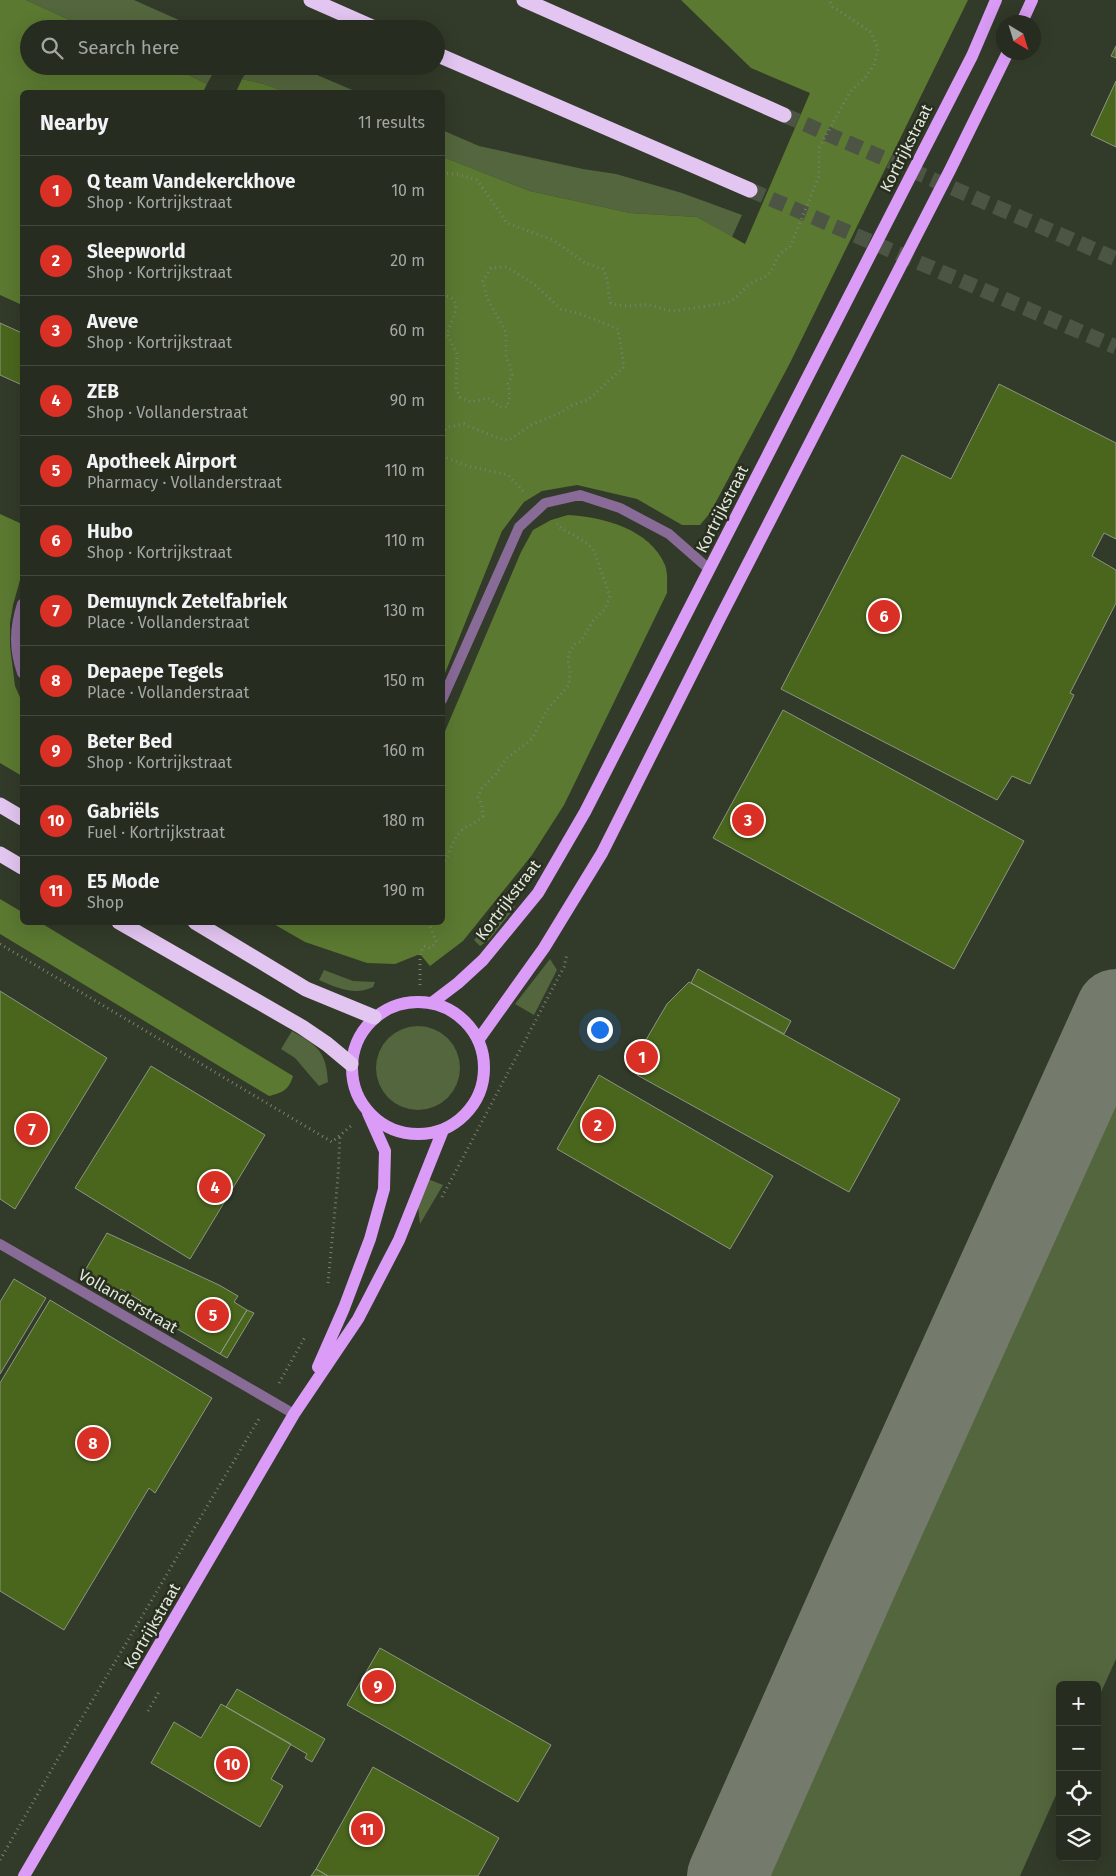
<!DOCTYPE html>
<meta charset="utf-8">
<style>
body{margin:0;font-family:"Fira Sans",sans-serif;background:#2e3428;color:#f1f3f6}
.controls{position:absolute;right:15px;bottom:15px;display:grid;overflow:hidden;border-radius:8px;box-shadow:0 5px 20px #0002}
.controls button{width:45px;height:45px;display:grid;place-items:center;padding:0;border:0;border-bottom:1px solid #42483d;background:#262c1f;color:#f1f3f6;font:25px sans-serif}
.compass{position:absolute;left:996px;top:15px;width:45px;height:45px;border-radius:50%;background:#262c1f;box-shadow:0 5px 20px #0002;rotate:142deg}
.you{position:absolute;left:599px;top:1029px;width:18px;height:18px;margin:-12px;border:4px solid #fff;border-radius:50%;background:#1a73e8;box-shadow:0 0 0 8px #1a73e833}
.badge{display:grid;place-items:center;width:32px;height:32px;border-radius:50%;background:#d93025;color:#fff;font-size:16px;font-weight:700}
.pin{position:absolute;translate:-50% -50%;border:2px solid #fff;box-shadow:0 1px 5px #0006}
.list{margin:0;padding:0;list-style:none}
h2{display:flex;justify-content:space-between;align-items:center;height:65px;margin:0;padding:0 20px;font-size:21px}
h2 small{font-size:16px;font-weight:400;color:#a4a7a4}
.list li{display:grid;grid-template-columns:32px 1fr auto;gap:15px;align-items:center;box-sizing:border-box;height:70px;padding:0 20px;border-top:1px solid #42483d}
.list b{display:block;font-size:19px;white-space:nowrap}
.list p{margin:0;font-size:16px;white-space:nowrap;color:#a4a7a4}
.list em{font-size:16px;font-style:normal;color:#a4a7a4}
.icon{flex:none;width:28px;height:28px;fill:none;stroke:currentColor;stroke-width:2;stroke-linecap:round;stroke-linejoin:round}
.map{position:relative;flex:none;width:1116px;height:1876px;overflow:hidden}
.search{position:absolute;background:#262c1f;box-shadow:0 5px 20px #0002;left:20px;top:20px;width:425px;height:55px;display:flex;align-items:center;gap:12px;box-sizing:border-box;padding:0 18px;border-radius:28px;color:#a4a7a4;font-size:19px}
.panel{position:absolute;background:#262c1f;box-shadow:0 5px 20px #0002;left:20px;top:90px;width:425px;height:835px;border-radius:8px}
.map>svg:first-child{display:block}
</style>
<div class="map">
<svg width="1116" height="1876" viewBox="0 0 1116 1876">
<rect width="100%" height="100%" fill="#323a29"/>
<!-- green -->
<path fill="#54663d" d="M 26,0 L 134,0 L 199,29 L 89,29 Z
M 170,66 L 217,66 L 207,84 Z
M 250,66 L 296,66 L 357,92 L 285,92 L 264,84 L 242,79 Z
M 442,130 L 479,146 L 583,169 L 616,174 L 682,193 L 742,215 L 732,237 L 697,217 L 630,213 L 530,191 L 443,157 Z
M 507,901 L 515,907 L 489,940 L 480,946 L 474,940 Z
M 550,959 L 557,970 L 534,1015 L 515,1004 Z
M 324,970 L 353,981 L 375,982 L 373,987 C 355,996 337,988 319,980 Z
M376 1068a42 42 0 1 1 84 0a42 42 0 1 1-84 0Z
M 292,1031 C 318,1046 326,1051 328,1082 L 319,1086 L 295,1058 L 281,1049 Z
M 1116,1068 L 1116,1659 L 1097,1701 L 1097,1685 L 1060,1685 L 1060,1786 L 1020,1876 L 758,1876 Z
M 428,1179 L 443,1185 L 420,1224 L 418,1207 Z"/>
<!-- forest -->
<path fill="#5b7931" d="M 0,0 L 26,0 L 89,29 L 29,29 L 29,66 L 170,66 L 207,84 L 203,92 L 22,92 L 22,305 L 0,295 Z
M 681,0 L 968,0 L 790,363 L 710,513 L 700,525 L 682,525 L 637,499 L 577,485 L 542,491 L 524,502 L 502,531 L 443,678 L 442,468 L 445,463 L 442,462 L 443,157 L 530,191 L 630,213 L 697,217 L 745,244 L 810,93 L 751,68 Z
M 242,79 L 264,84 L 285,92 L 236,92 Z
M 0,514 L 22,524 L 22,573 L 13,605 L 10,623 L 10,646 L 15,686 L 22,702 L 22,776 L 0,763 Z
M 568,515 C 603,517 650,529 665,565 C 668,573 667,584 667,593 L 564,805 L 532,855 L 463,941 L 430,966 L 420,954 L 395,964 L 367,963 L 305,942 L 272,923 L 442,922 L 443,736 L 521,552 L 533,530 L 551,520 Z
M 0,899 L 22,912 L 22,922 L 41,923 L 293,1076 C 289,1090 282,1093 269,1096 L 0,934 Z"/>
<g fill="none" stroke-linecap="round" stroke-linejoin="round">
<!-- taxiway -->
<path stroke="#747a6c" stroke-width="80" d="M 727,1876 L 863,1569 L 1116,1009"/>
</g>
<!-- building -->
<path fill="#4a661d" stroke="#8b9581" d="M 1116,46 L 1116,58 L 1111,56 Z
M 1116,81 L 1116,147 L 1091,135 Z
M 0,323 L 22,333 L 22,385 L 0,375 Z
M 999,384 L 1116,443 L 1116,539 L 1104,533 L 1092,556 L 1116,570 L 1116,603 L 1070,693 L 1074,695 L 1030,784 L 1012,776 L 997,800 L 781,689 L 902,455 L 951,479 Z
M 783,710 L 1024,841 L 954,969 L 713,838 Z
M 698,969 L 791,1021 L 784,1034 L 691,983 Z
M 689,982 L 900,1099 L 849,1192 L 637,1075 L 643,1045 L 667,1004 Z
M 0,991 L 107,1058 L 15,1209 L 0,1199 Z
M 151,1066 L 265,1135 L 190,1259 L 75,1188 Z
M 599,1075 L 773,1176 L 730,1249 L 557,1149 Z
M 107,1233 L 219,1285 L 238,1296 L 234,1302 L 247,1310 L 220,1354 L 138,1306 L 141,1301 L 121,1289 L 117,1294 L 83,1274 Z
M 14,1279 L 46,1298 L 0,1374 L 0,1302 Z
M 50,1300 L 212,1398 L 155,1493 L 149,1488 L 64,1630 L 0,1591 L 0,1383 Z
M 247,1310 L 254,1313 L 227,1358 L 220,1354 Z
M 380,1648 L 551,1745 L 518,1802 L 347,1705 Z
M 237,1689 L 325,1739 L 312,1762 L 305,1758 L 307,1754 L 226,1707 Z
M 221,1704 L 291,1744 L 271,1779 L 283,1786 L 260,1827 L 151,1763 L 174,1722 L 201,1738 Z
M 373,1767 L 499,1838 L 478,1876 L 328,1876 L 316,1869 Z
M 316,1869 L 328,1876 L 311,1876 Z"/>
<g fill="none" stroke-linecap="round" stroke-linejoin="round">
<!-- motorway-tunnel -->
<path stroke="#4c5444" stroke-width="15" stroke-dasharray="15 8" stroke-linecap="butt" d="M 784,115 L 1116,259
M 750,190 L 1116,347"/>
<!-- path -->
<path stroke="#7a8172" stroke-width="3" stroke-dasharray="1 4" stroke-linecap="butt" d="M 442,173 L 457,174 L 477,180 L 507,223 L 553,240 L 585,263 L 603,269 C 609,281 607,290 611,303 C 629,309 633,304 649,305 C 657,306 664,310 672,311 C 677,311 725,303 729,302 C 738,298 742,290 750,284 C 755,280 761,280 766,276 C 778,266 772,256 790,247 L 819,176 L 819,148 L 850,92 L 865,78 L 874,65 L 878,49 L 871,32 L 833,7 L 829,0
M 442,295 C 467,298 451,320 447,334 L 457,354 L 456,389 L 460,397 L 471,402 L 488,398 L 500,407 L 507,407 L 510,396 L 508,384 L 512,375 L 510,366 L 506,357 L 506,332 L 487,298 L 483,281 L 491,268 L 507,267 L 535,285 L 561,309 L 581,314 L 618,329 L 624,367 L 588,400 L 574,404 L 560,413 L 531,425 L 509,440 L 500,439 L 464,424 L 448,427 L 442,432
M 442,456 L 468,466 L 508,475 L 526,494
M 442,865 C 450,855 451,842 460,832 C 466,825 476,824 483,816 L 482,805 L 478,797 L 481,789 L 496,774 L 506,759 L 532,739 L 547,710 L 569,685 L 570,672 L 568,660 L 570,651 L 575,644 L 581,641 L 593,621 L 605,609 L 610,596 L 594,551 L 587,543 L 561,528 L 554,521
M 0,944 L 332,1142 L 351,1126
M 420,985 L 420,954 L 424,946 L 430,948 L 434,945 L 436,941 L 428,922
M 442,1197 L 564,967 L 567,954
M 328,1283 L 338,1177 L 340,1134
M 279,1383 L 305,1337
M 148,1711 L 160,1690
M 0,1860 L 60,1755 L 260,1417"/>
<!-- service -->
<path stroke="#886b97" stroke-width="10" d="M 22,604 C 14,629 14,649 22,673
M 442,700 L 519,527 L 545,503 L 580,495 L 620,508 L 669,534 L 709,569"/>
<!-- minor -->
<path stroke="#886b97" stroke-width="10" d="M 0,1244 L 294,1414"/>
<!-- primary -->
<path stroke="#da9cf6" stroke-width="12" d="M 1022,22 L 1032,0
M352 1068a66 66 0 1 1 132 0a66 66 0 1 1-132 0Z
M 433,1002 L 458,983 L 483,960 L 538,893 L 585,812 L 972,56 L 996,0
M 479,1039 L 544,948 L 602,853 L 720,618 L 950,170 L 1008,52
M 318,1367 L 344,1308 L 370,1239 L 384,1189 L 385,1151 L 368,1113
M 24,1876 L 294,1414 L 358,1319 L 399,1240 L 443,1130"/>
<!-- motorway -->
<path stroke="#e2c5f0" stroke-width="15" d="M 311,0 L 377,29
M 524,0 L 784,115
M 436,54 L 750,190
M 0,805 L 22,818
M 0,854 L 22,867
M 119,922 L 302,1027 L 327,1044 L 351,1064
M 195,922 L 306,989 L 374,1017"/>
</g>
<g text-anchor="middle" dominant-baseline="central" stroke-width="5" stroke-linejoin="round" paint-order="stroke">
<!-- street labels -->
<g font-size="16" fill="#e2e8dd" stroke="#282f1f">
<text transform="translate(906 148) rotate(-63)">Kortrijkstraat</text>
<text transform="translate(722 509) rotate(-63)">Kortrijkstraat</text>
<text transform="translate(508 900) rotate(-53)">Kortrijkstraat</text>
<text transform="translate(128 1301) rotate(30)">Vollanderstraat</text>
<text transform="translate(152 1626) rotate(-60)">Kortrijkstraat</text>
</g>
</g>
</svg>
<div class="controls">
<button>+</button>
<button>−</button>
<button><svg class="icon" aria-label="locate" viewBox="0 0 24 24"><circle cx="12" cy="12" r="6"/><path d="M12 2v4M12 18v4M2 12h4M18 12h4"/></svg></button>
<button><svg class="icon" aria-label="layers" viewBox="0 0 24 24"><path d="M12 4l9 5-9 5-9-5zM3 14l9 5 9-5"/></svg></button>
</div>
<svg class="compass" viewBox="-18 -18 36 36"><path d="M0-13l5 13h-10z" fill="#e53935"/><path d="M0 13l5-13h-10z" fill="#a4a7a4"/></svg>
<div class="you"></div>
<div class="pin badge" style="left:642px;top:1057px">1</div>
<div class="pin badge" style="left:598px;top:1125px">2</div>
<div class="pin badge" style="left:748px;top:820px">3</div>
<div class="pin badge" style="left:215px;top:1187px">4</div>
<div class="pin badge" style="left:213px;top:1315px">5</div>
<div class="pin badge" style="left:884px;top:616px">6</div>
<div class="pin badge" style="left:32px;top:1129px">7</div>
<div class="pin badge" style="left:93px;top:1443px">8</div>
<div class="pin badge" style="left:378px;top:1686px">9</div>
<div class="pin badge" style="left:232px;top:1764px">10</div>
<div class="pin badge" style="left:367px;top:1829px">11</div>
<div class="search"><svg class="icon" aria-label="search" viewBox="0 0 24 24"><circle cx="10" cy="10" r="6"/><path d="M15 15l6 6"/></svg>Search here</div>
<section class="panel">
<h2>Nearby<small>11 results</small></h2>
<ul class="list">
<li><span class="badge">1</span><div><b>Q team Vandekerckhove</b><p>Shop · Kortrijkstraat</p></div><em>10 m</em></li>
<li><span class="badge">2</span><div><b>Sleepworld</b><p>Shop · Kortrijkstraat</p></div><em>20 m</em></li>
<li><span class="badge">3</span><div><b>Aveve</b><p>Shop · Kortrijkstraat</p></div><em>60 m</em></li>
<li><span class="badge">4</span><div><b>ZEB</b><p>Shop · Vollanderstraat</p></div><em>90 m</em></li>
<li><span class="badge">5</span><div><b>Apotheek Airport</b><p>Pharmacy · Vollanderstraat</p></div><em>110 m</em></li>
<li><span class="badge">6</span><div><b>Hubo</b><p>Shop · Kortrijkstraat</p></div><em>110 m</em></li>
<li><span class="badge">7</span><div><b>Demuynck Zetelfabriek</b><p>Place · Vollanderstraat</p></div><em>130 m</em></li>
<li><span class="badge">8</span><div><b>Depaepe Tegels</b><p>Place · Vollanderstraat</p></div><em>150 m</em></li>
<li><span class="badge">9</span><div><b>Beter Bed</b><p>Shop · Kortrijkstraat</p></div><em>160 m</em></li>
<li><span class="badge">10</span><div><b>Gabriëls</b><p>Fuel · Kortrijkstraat</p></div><em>180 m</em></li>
<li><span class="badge">11</span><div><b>E5 Mode</b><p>Shop</p></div><em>190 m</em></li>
</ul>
</section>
</div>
